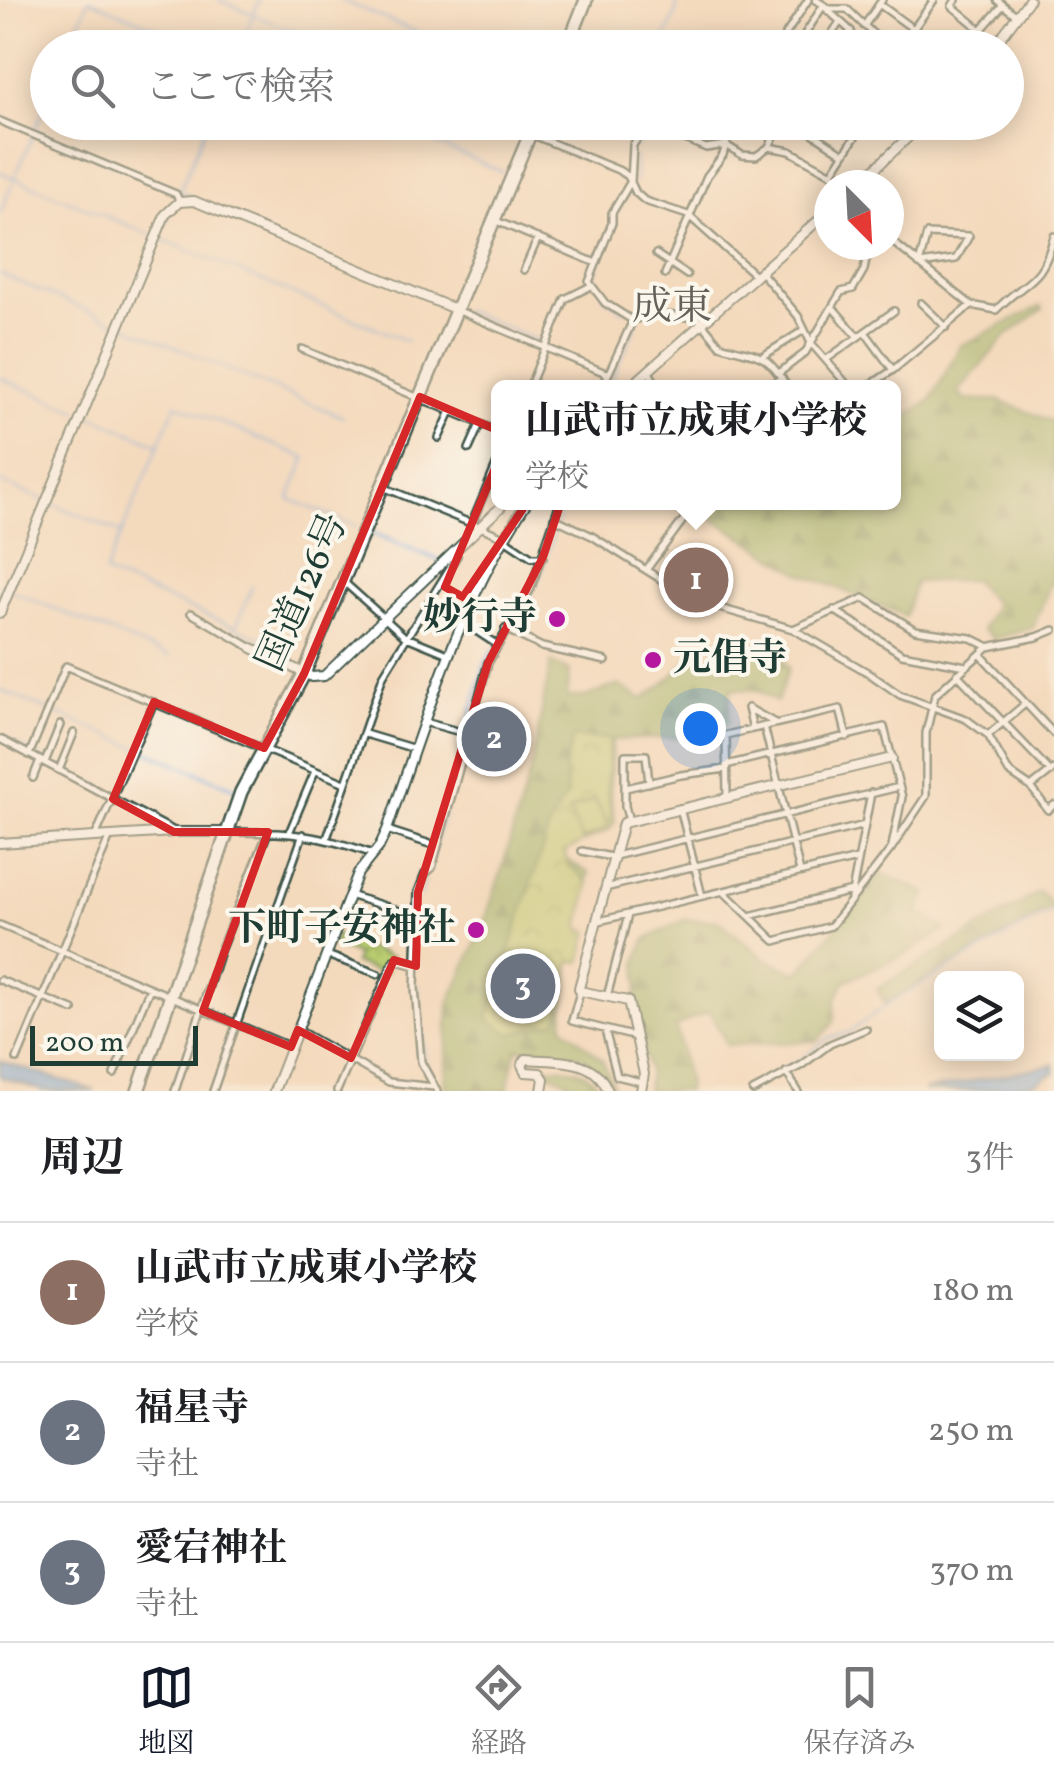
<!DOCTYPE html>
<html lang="ja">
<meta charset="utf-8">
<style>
body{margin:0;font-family:Vollkorn,"Noto Serif JP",serif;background:#f6f6f6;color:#202124}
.controls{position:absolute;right:30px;bottom:30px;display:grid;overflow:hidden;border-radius:15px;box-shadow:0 5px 25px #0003}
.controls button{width:90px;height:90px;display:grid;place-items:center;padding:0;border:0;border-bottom:2px solid #e0e0e0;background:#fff;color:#202124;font:50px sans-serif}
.compass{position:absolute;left:814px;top:170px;width:90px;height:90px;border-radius:50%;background:#fff;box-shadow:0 5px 25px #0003;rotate:156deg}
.scale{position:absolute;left:30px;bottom:25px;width:168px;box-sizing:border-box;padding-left:10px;border:5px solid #1f3d34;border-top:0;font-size:28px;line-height:35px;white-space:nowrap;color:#1f3d34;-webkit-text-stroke:8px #fbf7ec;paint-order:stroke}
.you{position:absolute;left:700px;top:728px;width:35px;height:35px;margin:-25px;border:8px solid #fff;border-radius:50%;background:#1a73e8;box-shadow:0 0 0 15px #1a73e833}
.badge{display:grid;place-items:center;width:65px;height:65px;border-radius:50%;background:#111827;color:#fff;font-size:32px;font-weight:700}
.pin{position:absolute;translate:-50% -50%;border:5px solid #fff;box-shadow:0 2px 10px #0006}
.popup{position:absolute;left:491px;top:380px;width:410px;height:130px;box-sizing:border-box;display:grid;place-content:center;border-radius:15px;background:#fff;filter:drop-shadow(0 2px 8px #0005);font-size:32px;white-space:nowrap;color:#757577}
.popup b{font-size:38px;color:#202124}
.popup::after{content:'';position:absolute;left:50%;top:100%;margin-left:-20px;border:20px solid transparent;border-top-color:#fff}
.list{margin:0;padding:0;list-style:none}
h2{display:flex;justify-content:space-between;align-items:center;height:130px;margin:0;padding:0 40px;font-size:42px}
h2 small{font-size:32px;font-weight:400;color:#757577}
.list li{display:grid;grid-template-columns:65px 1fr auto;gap:30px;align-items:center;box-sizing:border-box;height:140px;padding:0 40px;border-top:2px solid #e0e0e0}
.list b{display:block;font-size:38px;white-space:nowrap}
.list p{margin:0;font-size:32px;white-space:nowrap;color:#757577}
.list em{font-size:32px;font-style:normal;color:#757577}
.icon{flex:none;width:55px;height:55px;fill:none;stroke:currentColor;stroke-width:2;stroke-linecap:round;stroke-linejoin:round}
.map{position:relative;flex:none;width:1054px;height:1091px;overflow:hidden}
.search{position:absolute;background:#fff;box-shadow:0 5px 25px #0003;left:30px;right:30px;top:30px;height:110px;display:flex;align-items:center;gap:25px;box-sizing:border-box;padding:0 35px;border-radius:55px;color:#757577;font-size:38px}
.sheet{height:550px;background:#fff}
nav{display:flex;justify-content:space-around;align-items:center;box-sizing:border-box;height:140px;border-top:2px solid #e0e0e0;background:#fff;font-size:28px;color:#757577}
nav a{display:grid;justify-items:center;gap:5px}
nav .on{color:#111827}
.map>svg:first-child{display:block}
</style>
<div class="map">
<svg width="1054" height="1091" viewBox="0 0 1054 1091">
<defs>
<pattern id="forest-firs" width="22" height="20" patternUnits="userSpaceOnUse" patternTransform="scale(2.5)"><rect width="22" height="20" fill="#93b062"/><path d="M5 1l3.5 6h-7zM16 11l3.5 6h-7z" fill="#779052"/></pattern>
<pattern id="park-crowns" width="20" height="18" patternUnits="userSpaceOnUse" patternTransform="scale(2.5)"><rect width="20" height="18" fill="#bacc6f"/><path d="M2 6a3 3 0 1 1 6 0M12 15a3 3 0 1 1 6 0" fill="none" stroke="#97a75c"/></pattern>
</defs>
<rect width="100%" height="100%" fill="#fbf7ec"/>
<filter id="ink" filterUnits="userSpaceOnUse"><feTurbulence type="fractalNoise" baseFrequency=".01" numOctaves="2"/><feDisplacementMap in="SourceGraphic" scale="20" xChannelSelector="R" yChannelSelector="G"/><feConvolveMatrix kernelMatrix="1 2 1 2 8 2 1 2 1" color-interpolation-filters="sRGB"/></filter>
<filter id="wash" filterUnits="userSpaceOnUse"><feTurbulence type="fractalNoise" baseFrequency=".0048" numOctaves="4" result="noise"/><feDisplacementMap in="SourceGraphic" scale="40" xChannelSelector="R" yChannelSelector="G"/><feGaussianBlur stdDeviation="2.25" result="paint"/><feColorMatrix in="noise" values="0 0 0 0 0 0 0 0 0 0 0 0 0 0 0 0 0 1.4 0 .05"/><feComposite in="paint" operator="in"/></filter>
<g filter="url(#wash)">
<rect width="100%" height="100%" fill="#f4dabd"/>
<!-- forest -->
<path fill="url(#forest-firs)" stroke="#59764b" stroke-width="2.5" d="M 1041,306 L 1043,309 L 1006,336 L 958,392 L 966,400 L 998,400 L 1054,422 L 1054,575 L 1033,628 L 994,639 L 982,629 L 995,604 L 973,580 L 915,582 L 905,616 L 798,572 L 702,512 L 718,502 L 894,502 L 894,424 L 931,400 L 960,346 Z
M 768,638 L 789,668 L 777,702 L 757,690 L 731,689 L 728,723 L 709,736 L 612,740 L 610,793 L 615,823 L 610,825 L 566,810 L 562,857 L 589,873 L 572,943 L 563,1026 L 602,1059 L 614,1086 L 582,1057 L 517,1049 L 507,1091 L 445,1089 L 449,1003 L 482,929 L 502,869 L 532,764 L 551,662 L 570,671 L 567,697 L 585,697 L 618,685 L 643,699 L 665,683 L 692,656 L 704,664 L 724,642 L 749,650 Z
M 881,873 L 927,893 L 918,913 L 946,929 L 901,957 L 845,981 L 835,1001 L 834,1022 L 817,1041 L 727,1045 L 709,1011 L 676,1026 L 688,1085 L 686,1091 L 646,1091 L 649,1073 L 633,1003 L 638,988 L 637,961 L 645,940 L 686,919 L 719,921 L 766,959 L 798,973 Z
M 1039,892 L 1054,906 L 885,1004 L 877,989 Z
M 537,1067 C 563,1067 589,1066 603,1091 L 588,1091 Z"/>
<!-- park -->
<path fill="url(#park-crowns)" stroke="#6c8452" stroke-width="2.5" d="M 573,737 L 609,739 L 607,787 L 613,822 L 610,829 L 564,852 L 568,863 L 589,884 L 579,928 L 589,931 L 581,962 L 571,961 L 557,1021 L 511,1034 L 488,1018 L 551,821 L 567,795 L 565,766 Z
M 337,935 L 392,958 L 385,975 L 354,963 L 357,955 L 333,945 Z"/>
<!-- garden -->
<path fill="#bacc6f" stroke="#6c8452" stroke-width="2.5" d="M 595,799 L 609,828 L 582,840 L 569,811 Z"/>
<!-- water -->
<path fill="#6da4db" stroke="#467088" stroke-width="2.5" d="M 0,1061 L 96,1091 L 44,1091 L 0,1077 Z
M 1054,1064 L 1054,1073 C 1045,1075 1042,1081 1034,1083 C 998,1091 960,1091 923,1091 Z"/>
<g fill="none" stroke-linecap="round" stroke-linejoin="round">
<!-- stream -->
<path stroke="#6da4db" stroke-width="2.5" d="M 90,0 L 205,48
M 219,0 L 333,48
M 341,0 L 454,48
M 69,48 L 89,0
M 240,48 L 259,0
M 661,48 L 676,13 L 677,0
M 0,117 L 193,197
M 384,122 L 503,172
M 512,122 L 525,128
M 633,122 L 642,126
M 635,148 L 643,134
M 635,156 L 635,182
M 0,172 L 152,235
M 180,190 L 208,122
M 0,213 L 48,99
M 160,236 L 169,216
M 159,238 L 407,341
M 0,274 L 343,417
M 592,281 L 615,223 L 615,213 L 630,191
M 602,295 L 623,311
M 463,310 L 543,343
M 0,378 L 79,411
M 607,388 L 637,324
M 87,414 L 158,444
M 0,482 L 122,533
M 373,533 L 438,560
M 0,586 L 170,657
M 527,601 L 540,577 L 564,502
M 236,627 L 252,587
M 287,649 L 105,573 L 176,404 L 306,458 L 289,499 L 356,526
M 0,690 L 237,789
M 0,735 L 171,826
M 458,762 L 485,664 L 495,648
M 429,868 L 448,799
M 420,897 L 425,881
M 418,985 L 426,1066
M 742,1091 L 804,1057 L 827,1039 L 850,1032 L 889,1003 L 1054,910"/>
</g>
</g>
<g filter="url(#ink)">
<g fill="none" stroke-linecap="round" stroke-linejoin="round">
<defs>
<path id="street" d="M 816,0 L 830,9 L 847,9 L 888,48
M 956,0 L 952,6 L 981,30 L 1003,5
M 997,0 L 1017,16
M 879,4 L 913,29
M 864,26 L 882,0
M 777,48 L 808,0
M 796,48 L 823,6 L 851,31 L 839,48
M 822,48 L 840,22
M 900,48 L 934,0
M 0,121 L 176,194 L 180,202
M 796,122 L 844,154
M 902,122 L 912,135
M 665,131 L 706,148 L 726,145 L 742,155 L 756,156 L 769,147 L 781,122
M 533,135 L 618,170 L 628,176 L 636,193 L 645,201 L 688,215 L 755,275
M 769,147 L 790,151 L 852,185
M 832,173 L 857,134
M 494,220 L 596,263
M 927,234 L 969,236 L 956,259 L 919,264 Z
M 889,239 L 971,305 L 996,310 C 1028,277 1041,286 1054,236
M 656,254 L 687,275
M 524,270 L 538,238
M 761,272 L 798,316 L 811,343 L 850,388
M 665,274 L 707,176 L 723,155 L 732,122
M 921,303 L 946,327
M 834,309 L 858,337
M 459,311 L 608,374
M 632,320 L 605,303 L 589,282 L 612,223 L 612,213 L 631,181 L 633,145 L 647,124
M 865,332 L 893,370
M 302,349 L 498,431
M 763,356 L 804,330
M 827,359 L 894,311
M 648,370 L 658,388
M 779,373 L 805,353 L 841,292 L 853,289 L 864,270 L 869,245
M 529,388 L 565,299 L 589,287
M 602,388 L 633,320 L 653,314 L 698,318 L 720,345 C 758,357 763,348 788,388
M 764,388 L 782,378
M 866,388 L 893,370 L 971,305
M 439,438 L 451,411
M 469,449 L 480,424
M 383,487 L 504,537
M 554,518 L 592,536 L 665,582 L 716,607 L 793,629 L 867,672 L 900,695 L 966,719 L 988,735 L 1009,772 L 1031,787 L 1048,810 L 1054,805
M 472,523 L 498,461
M 503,538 L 532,557 L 543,557
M 646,570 L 690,511 L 678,502
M 345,583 L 404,636 L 448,654
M 834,610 L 902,654 L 966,666
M 191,613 L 252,648
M 461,621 L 496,644
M 505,629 L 542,647 L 606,661
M 793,629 L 864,598 L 915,630 L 971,638 L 987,646
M 981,655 L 1054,734
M 957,674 L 1051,772
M 424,722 L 468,734
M 764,726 L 800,872
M 753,729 L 748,708 L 775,723
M 365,734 L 415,749
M 988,735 L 1025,704
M 0,739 L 172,830
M 29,755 L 66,666 L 345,783
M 45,762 L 60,725
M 726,765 L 884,727 L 902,797 L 892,846
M 59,770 L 74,733
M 33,778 L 40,760
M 1031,787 L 1054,769
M 626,788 L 681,775 L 726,769
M 727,797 L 726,735 L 840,709 L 847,737
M 680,808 L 702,896
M 629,821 L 625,806 L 625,755 L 646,755 L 649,783
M 387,830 L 436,846
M 229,832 C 287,832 318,834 373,854
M 289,833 L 315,771
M 95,837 L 154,702
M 327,838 L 383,676 L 457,556 L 453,553
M 582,851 L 611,857 L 899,787
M 605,888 L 865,825
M 723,891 L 775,941 L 831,926 L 891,849 L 926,796 L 926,733 L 935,695 L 988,647 L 1037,637 L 1054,630
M 349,895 L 416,916
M 851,898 L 871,793
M 749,916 L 852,891
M 599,921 L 857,859
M 0,925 L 291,1047
M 327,955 L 378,974
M 0,980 L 73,1010
M 580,992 L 572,1021 L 636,1037
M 607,997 L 628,915
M 298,1030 L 389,1082 L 434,1087
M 605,1030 L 617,1076 L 641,1082
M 17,1059 L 110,836
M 786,1072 L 798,1091
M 114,1074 L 150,988
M 175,1091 L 220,951 L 268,832
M 213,1091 L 303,834
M 337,1091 L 394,960 L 416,966
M 437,1091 L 421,1062 L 415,988 L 418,892 L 425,874 L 432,868 L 488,663 L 531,588 L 560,502
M 753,1091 L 802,1065 L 830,1044 L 866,1029"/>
<path id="secondary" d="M 993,48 L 1029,0
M 644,122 L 665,131
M 858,185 L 924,122
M 629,388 L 829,211
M 0,613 L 165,215 L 179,202 L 194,201 L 457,310
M 252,648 L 312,677 L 324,676 L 506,502
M 0,843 L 174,832 L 226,832
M 274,1091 L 358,873 L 379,847 L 387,830 C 426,716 460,603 527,502
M 542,1091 L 544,1079 L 540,1073 L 525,1072 L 522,1065 L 526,1059 C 556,1062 595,1056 608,1091
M 641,1091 L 644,1074 L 628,1001 L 580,991 L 579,988 L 623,823 L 892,758"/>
<path id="highway" d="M 567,48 L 586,0
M 138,1091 L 241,792 L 304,674 L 535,122"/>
</defs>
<!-- street casing -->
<use href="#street" stroke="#3f5549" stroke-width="10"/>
<!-- secondary casing -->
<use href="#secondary" stroke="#3f5549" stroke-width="12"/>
<!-- highway casing -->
<use href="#highway" stroke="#3f5549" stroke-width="16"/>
<!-- street -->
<use href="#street" stroke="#fff" stroke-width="5"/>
<!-- secondary -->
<use href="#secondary" stroke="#fff" stroke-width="8"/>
<!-- highway -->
<use href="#highway" stroke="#fff" stroke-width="11"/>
</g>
</g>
<!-- marked area -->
<path d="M0 0H1054V1091H0ZM 420,397 L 509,435 L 445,587 L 463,597 L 533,494 L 532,479 L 573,439 L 578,450 L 543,557 L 488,663 L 418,892 L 416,966 L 394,960 L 351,1058 L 298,1030 L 291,1047 L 203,1011 L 268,832 L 174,832 L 113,799 L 154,702 L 264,748 L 304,674 Z" fill="#f4dabd" fill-opacity=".55" fill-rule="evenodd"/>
<path fill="none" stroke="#d62828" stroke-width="8" stroke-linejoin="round" d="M 420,397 L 509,435 L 445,587 L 463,597 L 533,494 L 532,479 L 573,439 L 578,450 L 543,557 L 488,663 L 418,892 L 416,966 L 394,960 L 351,1058 L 298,1030 L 291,1047 L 203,1011 L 268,832 L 174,832 L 113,799 L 154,702 L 264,748 L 304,674 Z"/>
<!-- markers -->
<g fill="#b5179e" stroke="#fbf7ec" stroke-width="4">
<circle cx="557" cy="619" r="10"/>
<circle cx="653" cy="660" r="10"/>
<circle cx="476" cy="930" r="10"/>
</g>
<g text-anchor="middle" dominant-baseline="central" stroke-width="8" stroke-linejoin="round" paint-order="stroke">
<!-- street labels -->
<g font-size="38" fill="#1f3d34" stroke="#fbf7ec">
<text transform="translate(304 593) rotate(-66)">国道126号</text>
</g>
<!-- poi labels -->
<g font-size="38" font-weight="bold" fill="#1f3d34" stroke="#fbf7ec" text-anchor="end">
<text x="537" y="619">妙行寺</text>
<text x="673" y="660" text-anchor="start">元倡寺</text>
<text x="456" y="930">下町子安神社</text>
</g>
<!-- neighbourhood labels -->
<g font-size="40" fill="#64615a" stroke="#fbf7ec">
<text x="672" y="309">成東</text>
</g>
</g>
</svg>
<div class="controls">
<button><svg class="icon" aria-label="layers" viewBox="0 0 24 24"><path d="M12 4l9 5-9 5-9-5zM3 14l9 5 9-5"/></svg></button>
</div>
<svg class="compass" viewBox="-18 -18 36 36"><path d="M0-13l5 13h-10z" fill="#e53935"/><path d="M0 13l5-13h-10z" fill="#757577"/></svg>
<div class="scale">200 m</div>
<div class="you"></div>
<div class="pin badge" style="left:696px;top:580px;background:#8d6e63">1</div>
<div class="popup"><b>山武市立成東小学校</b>学校</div>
<div class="pin badge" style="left:494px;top:739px;background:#6b7280">2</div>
<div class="pin badge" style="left:523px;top:986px;background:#6b7280">3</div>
<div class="search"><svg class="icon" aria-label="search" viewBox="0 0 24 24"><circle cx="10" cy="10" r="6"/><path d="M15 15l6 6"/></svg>ここで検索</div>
</div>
<section class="sheet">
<h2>周辺<small>3件</small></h2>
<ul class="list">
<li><span class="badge" style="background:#8d6e63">1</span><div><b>山武市立成東小学校</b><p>学校</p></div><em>180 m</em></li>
<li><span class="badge" style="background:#6b7280">2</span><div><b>福星寺</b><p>寺社</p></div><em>250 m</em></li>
<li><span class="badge" style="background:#6b7280">3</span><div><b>愛宕神社</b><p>寺社</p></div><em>370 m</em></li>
</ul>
</section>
<nav>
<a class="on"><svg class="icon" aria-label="map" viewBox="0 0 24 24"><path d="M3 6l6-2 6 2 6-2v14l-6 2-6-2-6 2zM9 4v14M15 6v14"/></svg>地図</a>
<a><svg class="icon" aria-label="directions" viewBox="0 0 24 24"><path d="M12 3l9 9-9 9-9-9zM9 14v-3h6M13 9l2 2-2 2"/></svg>経路</a>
<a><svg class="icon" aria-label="saved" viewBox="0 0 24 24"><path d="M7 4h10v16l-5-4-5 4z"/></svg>保存済み</a>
</nav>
